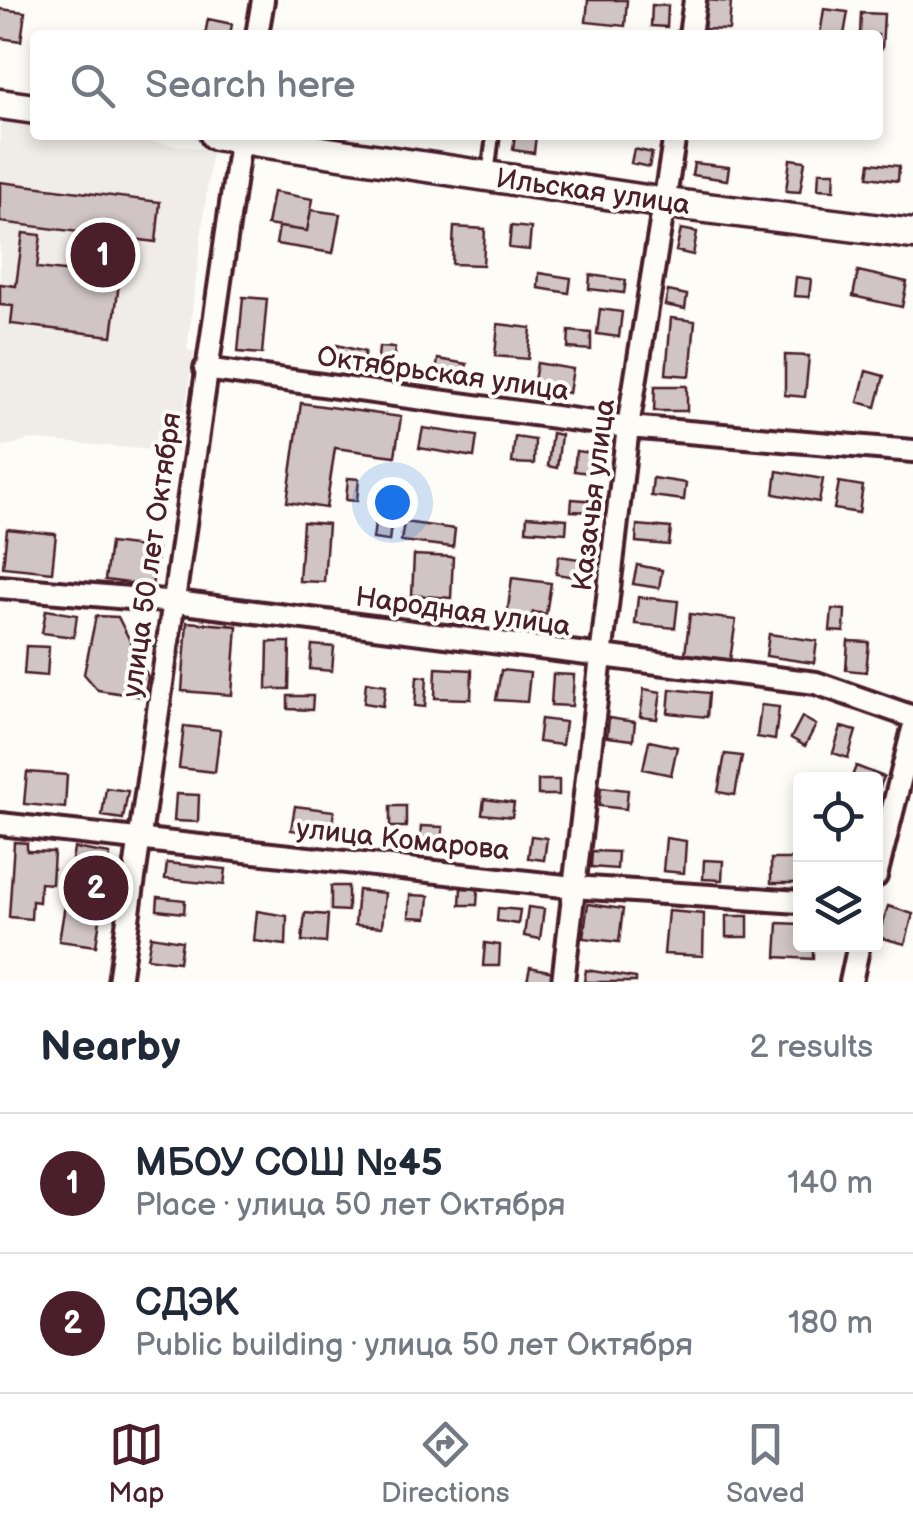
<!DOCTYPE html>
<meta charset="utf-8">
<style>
body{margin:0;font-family:"Balsamiq Sans",sans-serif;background:#f6f6f7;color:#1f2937}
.controls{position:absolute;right:30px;bottom:30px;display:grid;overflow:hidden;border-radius:10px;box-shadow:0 5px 15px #0003}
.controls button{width:90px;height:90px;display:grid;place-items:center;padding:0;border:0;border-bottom:2px solid #e0e1e3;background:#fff;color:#1f2937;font:50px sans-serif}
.you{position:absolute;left:392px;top:502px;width:35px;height:35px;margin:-25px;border:8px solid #fff;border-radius:50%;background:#1a73e8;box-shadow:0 0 0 15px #1a73e833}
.badge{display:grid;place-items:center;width:65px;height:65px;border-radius:50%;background:#4a1f2b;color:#fff;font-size:32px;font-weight:700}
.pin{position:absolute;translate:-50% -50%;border:5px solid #fff;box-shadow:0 2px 10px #0006}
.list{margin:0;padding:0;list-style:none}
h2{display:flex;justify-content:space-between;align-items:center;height:130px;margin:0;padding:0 40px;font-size:42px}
h2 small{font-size:32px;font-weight:400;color:#747a83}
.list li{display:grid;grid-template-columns:65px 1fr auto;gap:30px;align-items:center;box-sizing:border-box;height:140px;padding:0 40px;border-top:2px solid #e0e1e3}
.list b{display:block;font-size:38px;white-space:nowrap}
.list p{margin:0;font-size:32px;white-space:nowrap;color:#747a83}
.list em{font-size:32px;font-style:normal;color:#747a83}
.icon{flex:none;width:55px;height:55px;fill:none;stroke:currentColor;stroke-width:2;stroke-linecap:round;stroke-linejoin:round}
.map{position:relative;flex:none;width:913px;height:982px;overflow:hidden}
.search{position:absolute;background:#fff;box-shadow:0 5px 15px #0003;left:30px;right:30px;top:30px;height:110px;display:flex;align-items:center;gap:25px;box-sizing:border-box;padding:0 35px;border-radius:10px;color:#747a83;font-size:38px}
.sheet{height:410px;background:#fff}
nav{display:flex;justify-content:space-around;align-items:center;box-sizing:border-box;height:140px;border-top:2px solid #e0e1e3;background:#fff;font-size:28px;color:#747a83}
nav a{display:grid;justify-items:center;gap:5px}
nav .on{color:#4a1f2b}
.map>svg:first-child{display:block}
</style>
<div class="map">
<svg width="913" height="982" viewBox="0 0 913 982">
<rect width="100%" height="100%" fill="#fdfcf7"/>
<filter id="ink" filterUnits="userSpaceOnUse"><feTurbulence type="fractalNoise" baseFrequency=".01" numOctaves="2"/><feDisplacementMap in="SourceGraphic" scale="20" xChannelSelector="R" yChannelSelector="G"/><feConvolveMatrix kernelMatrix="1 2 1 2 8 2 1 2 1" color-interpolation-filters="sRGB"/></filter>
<g filter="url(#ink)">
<!-- built -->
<path fill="#f0ece8" d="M 0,122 L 35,127 L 35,135 L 98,135 L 212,150 L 187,350 L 194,352 L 178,452 L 26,439 L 25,442 L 0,447 Z"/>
<!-- building -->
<path fill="#d0c5c4" stroke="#4a1f2b" stroke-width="2.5" d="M 588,0 L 627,0 L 625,26 L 586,22 Z
M 707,0 L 731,2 L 729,30 L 704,29 Z
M 652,5 L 668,6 L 667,27 L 651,26 Z
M 0,9 L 25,12 L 21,41 L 0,38 Z
M 824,9 L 848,12 L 844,35 L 820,35 Z
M 861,13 L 884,14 L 882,49 L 878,49 L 878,35 L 860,35 Z
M 208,19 L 232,24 L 230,35 L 205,35 Z
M 515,135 L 536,135 L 534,153 L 513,150 Z
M 634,149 L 652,153 L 649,167 L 631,163 Z
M 790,159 L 805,161 L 800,192 L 786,191 Z
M 694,163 L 729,167 L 727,180 L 692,175 Z
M 870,163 L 899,166 L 898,181 L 868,177 Z
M 819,172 L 835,172 L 834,190 L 818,189 Z
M 0,182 L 160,202 L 156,242 L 125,238 L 112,336 L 11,324 L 13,306 L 0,305 L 0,284 L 16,286 L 23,233 L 41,235 L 37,268 L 82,273 L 87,233 L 0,222 Z
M 273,192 L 313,199 L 307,231 L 267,225 Z
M 311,210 L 340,214 L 333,253 L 276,244 L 279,227 L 307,231 Z
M 511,226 L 531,228 L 529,250 L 509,248 Z
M 454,227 L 485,229 L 483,265 L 452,264 Z
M 681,229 L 697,232 L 693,255 L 676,251 Z
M 858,271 L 907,282 L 902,307 L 853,296 Z
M 539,273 L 571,278 L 569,293 L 538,288 Z
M 590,275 L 626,280 L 624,293 L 589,289 Z
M 796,277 L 811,279 L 809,297 L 794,296 Z
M 668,291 L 687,295 L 685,309 L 665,305 Z
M 243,297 L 267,299 L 262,354 L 238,352 Z
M 600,309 L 622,312 L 619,337 L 597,334 Z
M 671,318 L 695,321 L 690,376 L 666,374 Z
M 498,324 L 531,328 L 528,359 L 495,356 Z
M 569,331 L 591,333 L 591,350 L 568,348 Z
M 337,345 L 365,352 L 361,369 L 332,362 Z
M 379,347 L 395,348 L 392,371 L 377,369 Z
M 785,355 L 809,356 L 805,397 L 785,395 Z
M 438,359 L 467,364 L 463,384 L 435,379 Z
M 537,363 L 573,369 L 569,393 L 533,387 Z
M 866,371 L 884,376 L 876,407 L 858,402 Z
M 655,386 L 687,386 L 687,411 L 654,411 Z
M 301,403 L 401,417 L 395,456 L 335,448 L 326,508 L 287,502 Z
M 423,428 L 477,436 L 474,457 L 419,448 Z
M 552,433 L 561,435 L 557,468 L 548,466 Z
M 515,437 L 535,440 L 534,464 L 512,463 Z
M 576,451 L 600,454 L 597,474 L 574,471 Z
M 777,471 L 823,479 L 819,502 L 774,494 Z
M 348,478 L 359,479 L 357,501 L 346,500 Z
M 653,478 L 686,483 L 684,500 L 651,496 Z
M 839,482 L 863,486 L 859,513 L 834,509 Z
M 380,484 L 396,486 L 389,541 L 373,539 Z
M 572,499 L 596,501 L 595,512 L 571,511 Z
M 527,516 L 567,519 L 566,533 L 526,530 Z
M 303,522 L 328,524 L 324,582 L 299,581 Z
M 404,522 L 455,529 L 453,547 L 401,541 Z
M 637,525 L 671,528 L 669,545 L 636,542 Z
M 7,529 L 56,534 L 52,572 L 3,567 Z
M 110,543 L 158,549 L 152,586 L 105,580 Z
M 414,555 L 453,557 L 451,598 L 412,595 Z
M 559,556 L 592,561 L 590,579 L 556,574 Z
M 637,565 L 662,570 L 659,588 L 633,584 Z
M 512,578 L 551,583 L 546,614 L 533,612 L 531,619 L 507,616 Z
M 638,597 L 678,601 L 675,628 L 635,624 Z
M 453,606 L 471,608 L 469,628 L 451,626 Z
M 832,609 L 845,610 L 844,632 L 830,631 Z
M 46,610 L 77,615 L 74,637 L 42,633 Z
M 690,614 L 736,620 L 730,660 L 685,654 Z
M 96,616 L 118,617 L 148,677 L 144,697 L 98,690 L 84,674 Z
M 187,622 L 237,626 L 232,695 L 182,691 Z
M 769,634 L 817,641 L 814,663 L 766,656 Z
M 848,641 L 869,642 L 866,672 L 846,670 Z
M 268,642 L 290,642 L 289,689 L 267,689 Z
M 312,645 L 334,647 L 332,671 L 310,669 Z
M 26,646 L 49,647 L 47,676 L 24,674 Z
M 436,668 L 472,670 L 471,699 L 435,698 Z
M 501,670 L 530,673 L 527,702 L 496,700 Z
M 553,674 L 574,675 L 572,706 L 551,705 Z
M 417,676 L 427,677 L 425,707 L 415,706 Z
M 366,682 L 386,685 L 383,706 L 364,703 Z
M 644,689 L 661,692 L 657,719 L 640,717 Z
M 670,689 L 709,693 L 707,717 L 668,713 Z
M 288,696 L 313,696 L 312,710 L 288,709 Z
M 761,705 L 779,707 L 775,740 L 757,737 Z
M 802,717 L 816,725 L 805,746 L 791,738 Z
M 609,718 L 635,722 L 633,740 L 607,737 Z
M 541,719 L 565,722 L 562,745 L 538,742 Z
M 184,726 L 220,730 L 215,772 L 179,768 Z
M 841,727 L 856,731 L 848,758 L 833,753 Z
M 649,741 L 677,747 L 671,775 L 643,769 Z
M 725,754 L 742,756 L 735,795 L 718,792 Z
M 856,766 L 884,777 L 878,791 L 876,789 L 876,779 L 851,779 Z
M 27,772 L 67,775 L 65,808 L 24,804 Z
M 538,780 L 559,780 L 559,795 L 538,795 Z
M 601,787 L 628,790 L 626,809 L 599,806 Z
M 106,788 L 128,791 L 123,819 L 102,816 Z
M 176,794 L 199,795 L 198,822 L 174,821 Z
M 484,799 L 514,803 L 512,817 L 482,814 Z
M 295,806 L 334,811 L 331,835 L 291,830 Z
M 390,806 L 406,806 L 406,827 L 390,827 Z
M 421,826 L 443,827 L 442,841 L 420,840 Z
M 531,836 L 547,838 L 544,860 L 528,858 Z
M 666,838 L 686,841 L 684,873 L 663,871 Z
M 14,842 L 27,843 L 27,851 L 54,852 L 52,884 L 40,883 L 39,902 L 32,901 L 31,919 L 9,917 Z
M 74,848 L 110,854 L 102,905 L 66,899 Z
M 592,851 L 618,852 L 617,869 L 591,867 Z
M 771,859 L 800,859 L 800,883 L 771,883 Z
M 704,860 L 723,861 L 722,880 L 703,879 Z
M 167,863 L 226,869 L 224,885 L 165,879 Z
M 331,886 L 348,886 L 348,911 L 331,910 Z
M 461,888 L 478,889 L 477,905 L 460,905 Z
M 358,890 L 385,893 L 382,927 L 355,925 Z
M 410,895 L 429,896 L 427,918 L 409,917 Z
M 158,897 L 185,900 L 184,913 L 157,910 Z
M 66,899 L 102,905 L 96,946 L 59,941 Z
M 588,904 L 623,909 L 619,942 L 583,938 Z
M 888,906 L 913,914 L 905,944 L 878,937 Z
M 528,907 L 544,909 L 540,939 L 524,936 Z
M 498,908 L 520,910 L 518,924 L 497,921 Z
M 257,911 L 287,916 L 286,945 L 254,941 Z
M 668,911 L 704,914 L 703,956 L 664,954 Z
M 305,913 L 328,915 L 326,943 L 302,941 Z
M 726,916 L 748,916 L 748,937 L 726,937 Z
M 778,923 L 800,924 L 800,944 L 813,944 L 813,959 L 776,957 Z
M 151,936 L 182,941 L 179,962 L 147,958 Z
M 485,943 L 500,945 L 499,966 L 483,966 Z
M 530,967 L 553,972 L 551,982 L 527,981 Z
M 586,970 L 636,978 L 636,982 L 584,982 Z"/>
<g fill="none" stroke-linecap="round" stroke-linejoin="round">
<defs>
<path id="lane" d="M 488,175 L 493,135"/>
<path id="street" d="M 257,35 L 263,0
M 690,35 L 695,0
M 205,369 L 628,427 L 913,451
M 0,587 L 176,602 L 816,683 L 913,717
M 0,824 L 573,887 L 800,902
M 876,876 L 913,729
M 119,982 L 241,135
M 563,982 L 628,427 L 675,135
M 851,982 L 859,944"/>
<path id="secondary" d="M 0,104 L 35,109
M 215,135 L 666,203 L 913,234"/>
</defs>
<!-- lane casing -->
<use href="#lane" stroke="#4a1f2b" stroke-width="18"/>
<!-- street casing -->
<use href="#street" stroke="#4a1f2b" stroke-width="28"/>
<!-- secondary casing -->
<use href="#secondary" stroke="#4a1f2b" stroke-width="35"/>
<!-- lane -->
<use href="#lane" stroke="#fdfcf7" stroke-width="10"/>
<!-- street -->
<use href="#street" stroke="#fdfcf7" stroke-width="20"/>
<!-- secondary -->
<use href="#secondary" stroke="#fdfcf7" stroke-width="28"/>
</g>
</g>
<g text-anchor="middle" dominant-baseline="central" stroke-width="8" stroke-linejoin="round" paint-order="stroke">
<!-- street labels -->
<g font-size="28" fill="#4a1f2b" stroke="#fdfcf7">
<text transform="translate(593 192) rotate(8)">Ильская улица</text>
<text transform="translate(443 374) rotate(8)">Октябрьская улица</text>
<text transform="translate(594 495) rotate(-83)">Казачья улица</text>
<text transform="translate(152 555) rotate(-82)">улица 50 лет Октября</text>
<text transform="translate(463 612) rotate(8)">Народная улица</text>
<text transform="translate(403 840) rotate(6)">улица Комарова</text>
</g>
</g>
</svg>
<div class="controls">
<button><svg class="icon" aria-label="locate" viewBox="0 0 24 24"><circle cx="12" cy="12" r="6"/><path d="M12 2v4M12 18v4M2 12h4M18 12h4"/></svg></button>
<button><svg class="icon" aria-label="layers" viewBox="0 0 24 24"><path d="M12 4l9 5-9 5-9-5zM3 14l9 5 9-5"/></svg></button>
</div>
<div class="you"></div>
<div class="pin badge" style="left:103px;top:255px">1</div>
<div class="pin badge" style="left:96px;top:888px">2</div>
<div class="search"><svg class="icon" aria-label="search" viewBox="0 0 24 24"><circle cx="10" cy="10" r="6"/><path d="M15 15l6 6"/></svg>Search here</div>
</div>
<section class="sheet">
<h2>Nearby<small>2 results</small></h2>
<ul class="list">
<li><span class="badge">1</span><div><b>МБОУ СОШ №45</b><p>Place · улица 50 лет Октября</p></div><em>140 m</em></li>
<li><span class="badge">2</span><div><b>СДЭК</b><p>Public building · улица 50 лет Октября</p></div><em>180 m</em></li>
</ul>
</section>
<nav>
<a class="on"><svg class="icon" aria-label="map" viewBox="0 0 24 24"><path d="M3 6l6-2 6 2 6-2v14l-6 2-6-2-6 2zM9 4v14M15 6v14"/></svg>Map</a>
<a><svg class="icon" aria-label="directions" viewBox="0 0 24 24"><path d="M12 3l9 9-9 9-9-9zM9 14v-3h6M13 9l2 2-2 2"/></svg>Directions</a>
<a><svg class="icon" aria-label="saved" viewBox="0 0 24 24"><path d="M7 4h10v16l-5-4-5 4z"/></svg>Saved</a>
</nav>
